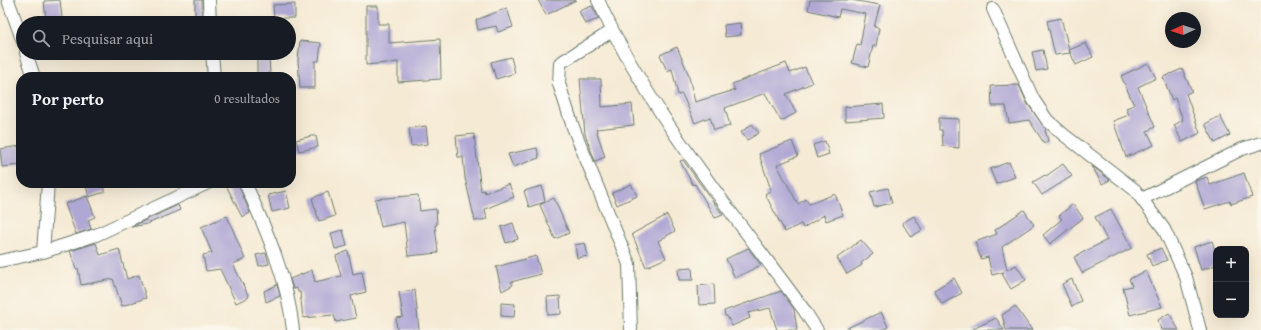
<!DOCTYPE html>
<html lang="pt">
<meta charset="utf-8">
<style>
body{margin:0;font-family:"Gentium Book Plus",serif;background:#242831;color:#f1f3f6}
.controls{position:absolute;right:12px;bottom:12px;display:grid;overflow:hidden;border-radius:8px;box-shadow:0 4px 16px #0002}
.controls button{width:36px;height:36px;display:grid;place-items:center;padding:0;border:0;border-bottom:1px solid #363941;background:#171b24;color:#f1f3f6;font:20px sans-serif}
.compass{position:absolute;left:1165px;top:12px;width:36px;height:36px;border-radius:50%;background:#171b24;box-shadow:0 4px 16px #0002;rotate:267deg}
.list{margin:0;padding:0;list-style:none}
h2{display:flex;justify-content:space-between;align-items:center;height:52px;margin:0;padding:0 16px;font-size:17px}
h2 small{font-size:13px;font-weight:400;color:#9ea1a6}
.icon{flex:none;width:22px;height:22px;fill:none;stroke:currentColor;stroke-width:2;stroke-linecap:round;stroke-linejoin:round}
.map{position:relative;flex:none;width:1261px;height:330px;overflow:hidden}
.search{position:absolute;background:#171b24;box-shadow:0 4px 16px #0002;left:16px;top:16px;width:280px;height:44px;display:flex;align-items:center;gap:10px;box-sizing:border-box;padding:0 14px;border-radius:22px;color:#9ea1a6;font-size:15px}
.panel{position:absolute;background:#171b24;box-shadow:0 4px 16px #0002;left:16px;top:72px;width:280px;height:116px;border-radius:16px}
.map>svg:first-child{display:block}
</style>
<div class="map">
<svg width="1261" height="330" viewBox="0 0 1261 330">
<rect width="100%" height="100%" fill="#fbf7ec"/>
<filter id="ink" filterUnits="userSpaceOnUse"><feTurbulence type="fractalNoise" baseFrequency=".025" numOctaves="2"/><feDisplacementMap in="SourceGraphic" scale="8" xChannelSelector="R" yChannelSelector="G"/><feConvolveMatrix kernelMatrix="1 2 1 2 8 2 1 2 1" color-interpolation-filters="sRGB"/></filter>
<filter id="wash" filterUnits="userSpaceOnUse"><feTurbulence type="fractalNoise" baseFrequency=".012" numOctaves="4" result="noise"/><feDisplacementMap in="SourceGraphic" scale="16" xChannelSelector="R" yChannelSelector="G"/><feGaussianBlur stdDeviation="0.9" result="paint"/><feColorMatrix in="noise" values="0 0 0 0 0 0 0 0 0 0 0 0 0 0 0 0 0 1.4 0 .05"/><feComposite in="paint" operator="in"/></filter>
<g filter="url(#wash)">
<rect width="100%" height="100%" fill="#f5ead4"/>
<g id="blocks">
<!-- building -->
<path fill="#b0a8d4" d="M 60,0 L 62,18 L 46,20 L 44,1 Z
M 195,0 L 202,0 L 202,16 L 195,16 Z
M 538,0 L 576,0 L 546,15 Z
M 810,0 L 851,0 L 880,5 L 874,27 L 879,28 L 876,46 L 873,46 L 868,67 L 852,63 L 857,44 L 860,45 L 866,14 L 840,9 L 838,17 L 808,10 Z
M 295,4 L 295,18 L 274,18 L 273,5 Z
M 366,6 L 378,6 L 378,24 L 389,24 L 389,43 L 440,39 L 441,79 L 398,82 L 398,62 L 366,65 Z
M 592,6 L 599,19 L 585,24 L 579,11 Z
M 507,8 L 513,27 L 498,32 L 496,26 L 478,30 L 476,20 Z
M 1061,18 L 1070,53 L 1055,55 L 1047,21 Z
M 740,23 L 741,35 L 725,37 L 724,25 Z
M 300,41 L 321,43 L 319,61 L 315,61 L 315,88 L 300,88 L 298,60 Z
M 1086,43 L 1093,57 L 1076,65 L 1069,50 Z
M 677,47 L 688,73 L 695,102 L 735,90 L 732,84 L 786,63 L 790,73 L 805,67 L 812,83 L 786,94 L 796,113 L 781,121 L 765,93 L 725,108 L 730,126 L 714,130 L 710,117 L 695,123 L 682,94 L 678,95 L 672,69 L 667,71 L 660,55 Z
M 1043,50 L 1047,69 L 1036,71 L 1032,52 Z
M 257,53 L 269,53 L 270,77 L 257,77 Z
M 511,57 L 515,73 L 496,79 L 491,62 Z
M 1148,63 L 1156,78 L 1138,87 L 1155,127 L 1147,131 L 1154,145 L 1126,157 L 1113,121 L 1129,115 L 1126,108 L 1134,105 L 1121,76 Z
M 1182,69 L 1192,91 L 1186,94 L 1200,133 L 1182,142 L 1174,125 L 1183,120 L 1175,98 L 1172,100 L 1163,77 Z
M 580,79 L 601,79 L 602,107 L 632,104 L 634,125 L 596,129 L 605,157 L 595,161 L 585,134 Z
M 1019,85 L 1027,103 L 1046,129 L 1045,130 L 1048,141 L 1044,143 L 1029,120 L 1009,123 L 1006,106 L 992,106 L 991,86 Z
M 883,104 L 884,118 L 845,121 L 845,107 Z
M 1220,116 L 1230,135 L 1215,143 L 1205,124 Z
M 939,118 L 959,119 L 959,148 L 943,146 L 942,130 L 939,130 Z
M 752,124 L 759,133 L 747,140 L 741,132 Z
M 426,126 L 428,144 L 411,146 L 409,128 Z
M 474,134 L 481,191 L 484,190 L 485,193 L 509,184 L 514,197 L 485,209 L 487,219 L 475,221 L 465,178 L 463,157 L 458,157 L 456,136 Z
M 311,136 L 316,136 L 318,147 L 299,151 L 296,140 Z
M 792,141 L 798,156 L 777,165 L 798,204 L 806,199 L 809,204 L 835,194 L 843,215 L 826,221 L 824,215 L 803,228 L 801,224 L 785,232 L 765,194 L 771,190 L 759,154 Z
M 825,141 L 829,154 L 817,158 L 813,145 Z
M 21,146 L 21,165 L 2,167 L 0,149 Z
M 537,148 L 539,158 L 513,167 L 508,154 Z
M 683,160 L 714,203 L 723,215 L 715,218 L 695,184 L 693,185 L 680,161 Z
M 1009,162 L 1015,177 L 996,184 L 990,169 Z
M 1063,164 L 1072,176 L 1042,195 L 1033,182 L 1045,175 L 1046,176 Z
M 1092,166 L 1110,180 L 1102,184 Z
M 1244,173 L 1252,197 L 1231,204 L 1230,201 L 1205,209 L 1195,181 L 1207,177 L 1210,185 Z
M 96,183 L 102,183 L 105,192 L 89,197 L 86,186 Z
M 225,183 L 238,183 L 250,213 L 242,217 Z
M 631,184 L 637,196 L 617,205 L 612,193 Z
M 542,186 L 545,202 L 554,198 L 569,233 L 555,239 L 540,205 L 545,202 L 529,207 L 524,191 Z
M 888,188 L 892,203 L 874,207 L 870,192 Z
M 286,191 L 290,208 L 272,212 L 268,195 Z
M 328,192 L 335,216 L 319,221 L 312,198 Z
M 418,195 L 420,211 L 436,209 L 437,225 L 435,225 L 438,253 L 408,256 L 404,222 L 381,227 L 375,199 Z
M 87,196 L 95,217 L 88,220 L 91,229 L 76,234 L 65,204 Z
M 1073,204 L 1083,218 L 1050,244 L 1043,235 L 1062,219 L 1059,216 Z
M 178,205 L 180,210 L 147,224 L 131,227 Z
M 1111,209 L 1132,248 L 1082,273 L 1074,257 L 1107,240 L 1095,217 Z
M 1024,210 L 1034,225 L 1002,247 L 1007,270 L 1016,265 L 1026,280 L 1011,289 L 1002,274 L 1004,272 L 992,275 L 988,257 L 981,259 L 975,242 L 997,234 L 995,230 Z
M 667,215 L 675,231 L 658,241 L 666,258 L 646,267 L 632,234 Z
M 227,216 L 245,259 L 233,264 L 249,297 L 236,303 L 220,269 L 206,271 L 203,255 L 212,253 L 201,227 Z
M 914,216 L 922,230 L 911,237 L 902,223 Z
M 513,223 L 518,239 L 506,243 L 501,227 Z
M 343,230 L 347,246 L 335,249 L 331,233 Z
M 861,240 L 873,254 L 861,263 L 862,265 L 847,274 L 837,258 Z
M 1212,241 L 1216,253 L 1216,265 L 1201,270 L 1194,247 Z
M 96,243 L 100,255 L 119,249 L 127,279 L 139,275 L 146,298 L 122,306 L 113,279 L 81,285 L 78,268 L 76,269 L 70,251 Z
M 585,243 L 588,256 L 577,258 L 575,245 Z
M 748,248 L 761,265 L 735,278 L 726,259 Z
M 1161,248 L 1167,260 L 1152,266 L 1147,254 Z
M 348,251 L 353,274 L 362,272 L 366,292 L 351,296 L 356,318 L 336,322 L 334,315 L 303,318 L 300,292 L 298,292 L 297,288 L 293,289 L 290,279 L 312,270 L 315,282 L 341,276 L 336,256 Z
M 266,253 L 269,264 L 259,266 L 256,255 Z
M 536,256 L 541,274 L 511,282 L 513,285 L 502,291 L 496,267 Z
M 692,268 L 693,280 L 679,280 L 678,269 Z
M 1146,271 L 1162,307 L 1130,315 L 1123,288 L 1132,286 L 1129,279 Z
M 954,278 L 962,293 L 942,304 L 934,290 Z
M 1072,279 L 1081,301 L 1072,307 L 1062,284 Z
M 714,284 L 715,304 L 699,305 L 698,286 Z
M 277,285 L 280,296 L 266,302 L 264,291 Z
M 415,290 L 419,330 L 397,330 L 396,318 L 403,317 L 399,292 Z
M 781,291 L 794,309 L 797,330 L 777,330 L 770,308 L 748,313 L 750,318 L 732,326 L 727,316 L 725,316 L 724,311 Z
M 560,296 L 561,314 L 548,315 L 547,297 Z
M 501,303 L 515,304 L 514,317 L 501,316 Z
M 1015,306 L 1032,330 L 1006,330 L 1002,315 Z
M 881,312 L 888,327 L 882,330 L 843,330 Z
M 1169,313 L 1179,330 L 1161,330 L 1158,320 Z
M 996,318 L 1004,330 L 971,330 Z"/>
</g>
</g>
<g filter="url(#ink)">
<use href="#blocks" fill-opacity="0" stroke="#6a7a6c" stroke-width="1"/>
<g fill="none" stroke-linecap="round" stroke-linejoin="round">
<defs>
<path id="street" d="M 8,0 L 23,42
M 209,0 L 210,23
M 598,0 C 648,111 732,212 804,310 L 817,330
M 993,9 L 1033,99 L 1047,120 L 1064,135 L 1135,190 L 1164,229 L 1186,277 L 1200,330
M 612,31 L 560,63 L 559,84 L 573,127 L 629,264 L 631,330
M 26,53 L 34,77
M 212,53 L 214,77
M 245,183 C 266,229 288,279 293,330
M 1142,199 L 1242,149 L 1261,143
M 43,252 L 48,183
M 0,261 L 43,252 L 96,235 L 208,183"/>
</defs>
<!-- street casing -->
<use href="#street" stroke="#6a7a6c" stroke-width="14"/>
<!-- street -->
<use href="#street" stroke="#fff" stroke-width="12"/>
</g>
</g>
</svg>
<div class="controls">
<button>+</button>
<button>−</button>
</div>
<svg class="compass" viewBox="-18 -18 36 36"><path d="M0-13l5 13h-10z" fill="#e53935"/><path d="M0 13l5-13h-10z" fill="#9ea1a6"/></svg>
<div class="search"><svg class="icon" aria-label="search" viewBox="0 0 24 24"><circle cx="10" cy="10" r="6"/><path d="M15 15l6 6"/></svg>Pesquisar aqui</div>
<section class="panel">
<h2>Por perto<small>0 resultados</small></h2>
<ul class="list">
</ul>
</section>
</div>
